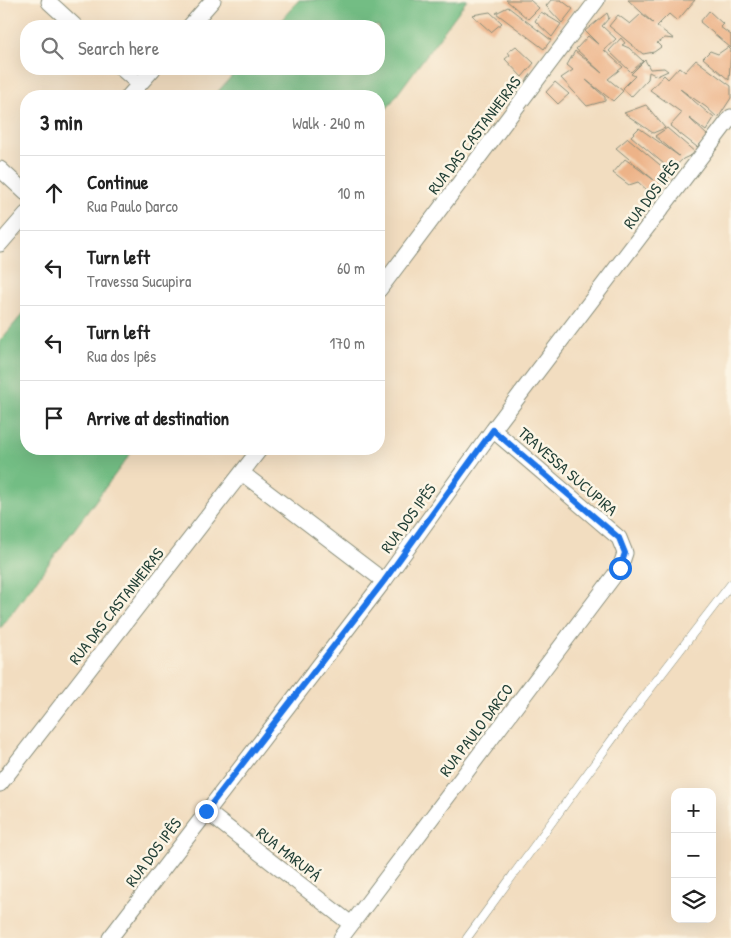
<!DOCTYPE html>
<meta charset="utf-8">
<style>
body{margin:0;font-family:"Patrick Hand",sans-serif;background:#f6f6f6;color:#222}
.controls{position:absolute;right:15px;bottom:15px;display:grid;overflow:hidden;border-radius:10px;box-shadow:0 5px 20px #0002}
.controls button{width:45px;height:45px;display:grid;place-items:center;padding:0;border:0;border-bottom:1px solid #e0e0e0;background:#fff;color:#222;font:25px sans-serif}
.stop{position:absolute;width:15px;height:15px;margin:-11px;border:4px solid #1a73e8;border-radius:50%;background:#fff}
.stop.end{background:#1a73e8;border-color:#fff;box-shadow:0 1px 5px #0008}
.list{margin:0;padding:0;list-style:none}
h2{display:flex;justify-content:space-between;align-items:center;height:65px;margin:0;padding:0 20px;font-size:21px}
h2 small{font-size:16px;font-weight:400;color:#767676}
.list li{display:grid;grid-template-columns:32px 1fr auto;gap:15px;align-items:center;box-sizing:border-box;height:75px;padding:0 20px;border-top:1px solid #e0e0e0}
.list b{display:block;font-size:19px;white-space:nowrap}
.list p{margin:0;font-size:16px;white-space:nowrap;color:#767676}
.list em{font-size:16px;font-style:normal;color:#767676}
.icon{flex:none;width:28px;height:28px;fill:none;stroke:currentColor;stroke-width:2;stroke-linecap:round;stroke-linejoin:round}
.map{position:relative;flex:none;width:731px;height:938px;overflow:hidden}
.search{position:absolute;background:#fff;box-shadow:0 5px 20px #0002;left:20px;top:20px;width:365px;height:55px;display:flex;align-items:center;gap:12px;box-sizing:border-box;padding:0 18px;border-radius:20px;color:#767676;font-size:19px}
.panel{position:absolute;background:#fff;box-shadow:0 5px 20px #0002;left:20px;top:90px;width:365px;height:365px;border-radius:20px}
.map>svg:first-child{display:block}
</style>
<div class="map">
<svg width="731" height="938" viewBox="0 0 731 938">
<rect width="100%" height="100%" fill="#fcf5e5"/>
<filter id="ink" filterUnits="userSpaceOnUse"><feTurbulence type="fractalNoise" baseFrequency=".02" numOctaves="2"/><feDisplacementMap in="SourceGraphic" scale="10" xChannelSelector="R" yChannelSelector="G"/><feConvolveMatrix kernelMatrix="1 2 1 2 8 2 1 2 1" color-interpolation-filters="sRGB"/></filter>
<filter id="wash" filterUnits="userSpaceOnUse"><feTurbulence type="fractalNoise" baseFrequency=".0096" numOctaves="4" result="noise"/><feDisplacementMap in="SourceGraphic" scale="20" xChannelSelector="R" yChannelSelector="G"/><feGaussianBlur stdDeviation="1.12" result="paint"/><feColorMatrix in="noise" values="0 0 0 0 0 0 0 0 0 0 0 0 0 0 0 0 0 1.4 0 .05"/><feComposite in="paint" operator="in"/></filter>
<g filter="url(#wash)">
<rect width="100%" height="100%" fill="#f2ddc0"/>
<!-- forest -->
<path fill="#73bd84" stroke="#497d5c" d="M 299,0 L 467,0 L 379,119 L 379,96 L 214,96 L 238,69 L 379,69 L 379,26 L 276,26 Z
M 26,310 L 26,449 L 134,449 L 0,629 L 0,341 Z"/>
<g id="blocks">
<!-- building -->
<path fill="#edb388" d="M 506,0 L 530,0 L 539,8 L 528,19 Z
M 551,0 L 561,0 L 573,9 L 562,23 L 546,6 Z
M 628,0 L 695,0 L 677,21 L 669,14 L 657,26 L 674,39 L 665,38 L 657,43 L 661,47 L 654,52 L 643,54 L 609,26 L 618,15 L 630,24 L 641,14 L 653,23 Z
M 508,7 L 551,40 L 544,49 L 496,13 Z
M 709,11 L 723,24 L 720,27 L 731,35 L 731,48 L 700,22 Z
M 490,12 L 502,23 L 491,32 L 472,15 Z
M 541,12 L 561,24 L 552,37 L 535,21 Z
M 607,13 L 609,18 L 602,26 L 616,39 L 604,50 L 623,67 L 608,79 L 623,91 L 613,101 L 586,80 L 605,97 L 605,101 L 587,106 L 561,78 L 573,70 L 567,65 L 575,51 L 602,73 L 576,49 L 588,36 L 599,45 L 585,31 Z
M 621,38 L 625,43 L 622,45 L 629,48 L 643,61 L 631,72 L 609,51 Z
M 516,46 L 534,63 L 522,77 L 505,59 L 510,55 L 508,52 Z
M 728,47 L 731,50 L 729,80 L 703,58 L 710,51 L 718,54 Z
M 645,60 L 650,69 L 664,68 L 668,71 L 657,76 L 649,72 L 648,79 L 631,97 L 623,88 L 635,76 L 631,74 Z
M 696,60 L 731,86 L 731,98 L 718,118 L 706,107 L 680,89 L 714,118 L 706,131 L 689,118 L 709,137 L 697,147 L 670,126 L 682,113 L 650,90 L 664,75 L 668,79 L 679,67 L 685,72 Z
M 555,82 L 569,94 L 558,104 L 546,92 Z
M 646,105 L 665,128 L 653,133 L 624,113 Z
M 639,128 L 679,156 L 655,136 L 667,128 L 696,153 L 683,159 L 671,170 L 631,136 Z
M 628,138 L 672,175 L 660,185 L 648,191 L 638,182 L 629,185 L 613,173 L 625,159 L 654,180 L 616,148 Z"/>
</g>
</g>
<g filter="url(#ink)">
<use href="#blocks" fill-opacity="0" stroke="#888d7a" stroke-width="1"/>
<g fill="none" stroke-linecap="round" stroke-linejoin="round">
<defs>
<path id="lane" d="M 467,938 L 633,711 L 731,584"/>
<path id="street" d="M 49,2 L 75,26
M 190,26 L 213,0
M 122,69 L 139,84
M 129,96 L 153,69
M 0,169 L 26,193
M 0,244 L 26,214
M 379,290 L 597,0
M 242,473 L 384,581
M 0,784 L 260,449
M 206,811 L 351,924
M 110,938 L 384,581 L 493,430 L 731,117
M 341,938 L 620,568 L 625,553 L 619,538 L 493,430"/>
</defs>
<!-- lane casing -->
<use href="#lane" stroke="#888d7a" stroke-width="9"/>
<!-- street casing -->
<use href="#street" stroke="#888d7a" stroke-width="17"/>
<!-- lane -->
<use href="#lane" stroke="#fff" stroke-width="8"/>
<!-- street -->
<use href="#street" stroke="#fff" stroke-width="15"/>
</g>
</g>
<g fill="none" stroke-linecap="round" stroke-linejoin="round" filter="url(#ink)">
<!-- route -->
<path stroke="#1a73e8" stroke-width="6" d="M 206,811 L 384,581 L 493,430 L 619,538 L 625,553 L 620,568"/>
</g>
<g text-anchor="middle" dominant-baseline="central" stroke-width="5" stroke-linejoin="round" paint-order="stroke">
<!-- street labels -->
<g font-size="16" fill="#1f3d34" stroke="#fcf5e5">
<text transform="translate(474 135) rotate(-53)">RUA DAS CASTANHEIRAS</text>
<text transform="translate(651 194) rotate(-53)">RUA DOS IPÊS</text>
<text transform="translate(568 471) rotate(41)">TRAVESSA SUCUPIRA</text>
<text transform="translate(408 518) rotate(-54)">RUA DOS IPÊS</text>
<text transform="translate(116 606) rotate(-52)">RUA DAS CASTANHEIRAS</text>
<text transform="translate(476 730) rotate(-53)">RUA PAULO DARCO</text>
<text transform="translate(153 852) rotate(-53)">RUA DOS IPÊS</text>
<text transform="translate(289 854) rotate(38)">RUA MARUPÁ</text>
</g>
</g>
</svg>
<div class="controls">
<button>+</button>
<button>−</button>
<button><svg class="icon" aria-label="layers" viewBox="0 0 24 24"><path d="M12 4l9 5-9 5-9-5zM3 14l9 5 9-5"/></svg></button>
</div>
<div class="stop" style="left:620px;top:568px"></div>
<div class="stop end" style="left:206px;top:811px"></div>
<div class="search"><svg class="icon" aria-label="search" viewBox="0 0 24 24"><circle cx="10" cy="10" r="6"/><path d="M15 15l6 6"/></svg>Search here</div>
<section class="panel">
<h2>3 min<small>Walk · 240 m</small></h2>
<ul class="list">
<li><svg class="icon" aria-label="ahead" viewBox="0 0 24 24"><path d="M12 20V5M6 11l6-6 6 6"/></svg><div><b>Continue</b><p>Rua Paulo Darco</p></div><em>10 m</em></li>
<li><svg class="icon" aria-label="left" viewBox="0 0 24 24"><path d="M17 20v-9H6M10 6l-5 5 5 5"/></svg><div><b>Turn left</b><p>Travessa Sucupira</p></div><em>60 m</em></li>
<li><svg class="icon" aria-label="left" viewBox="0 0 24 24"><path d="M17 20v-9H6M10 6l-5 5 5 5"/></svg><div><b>Turn left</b><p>Rua dos Ipês</p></div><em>170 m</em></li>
<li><svg class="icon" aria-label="arrive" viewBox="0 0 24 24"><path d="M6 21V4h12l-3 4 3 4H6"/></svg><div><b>Arrive at destination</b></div></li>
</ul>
</section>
</div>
